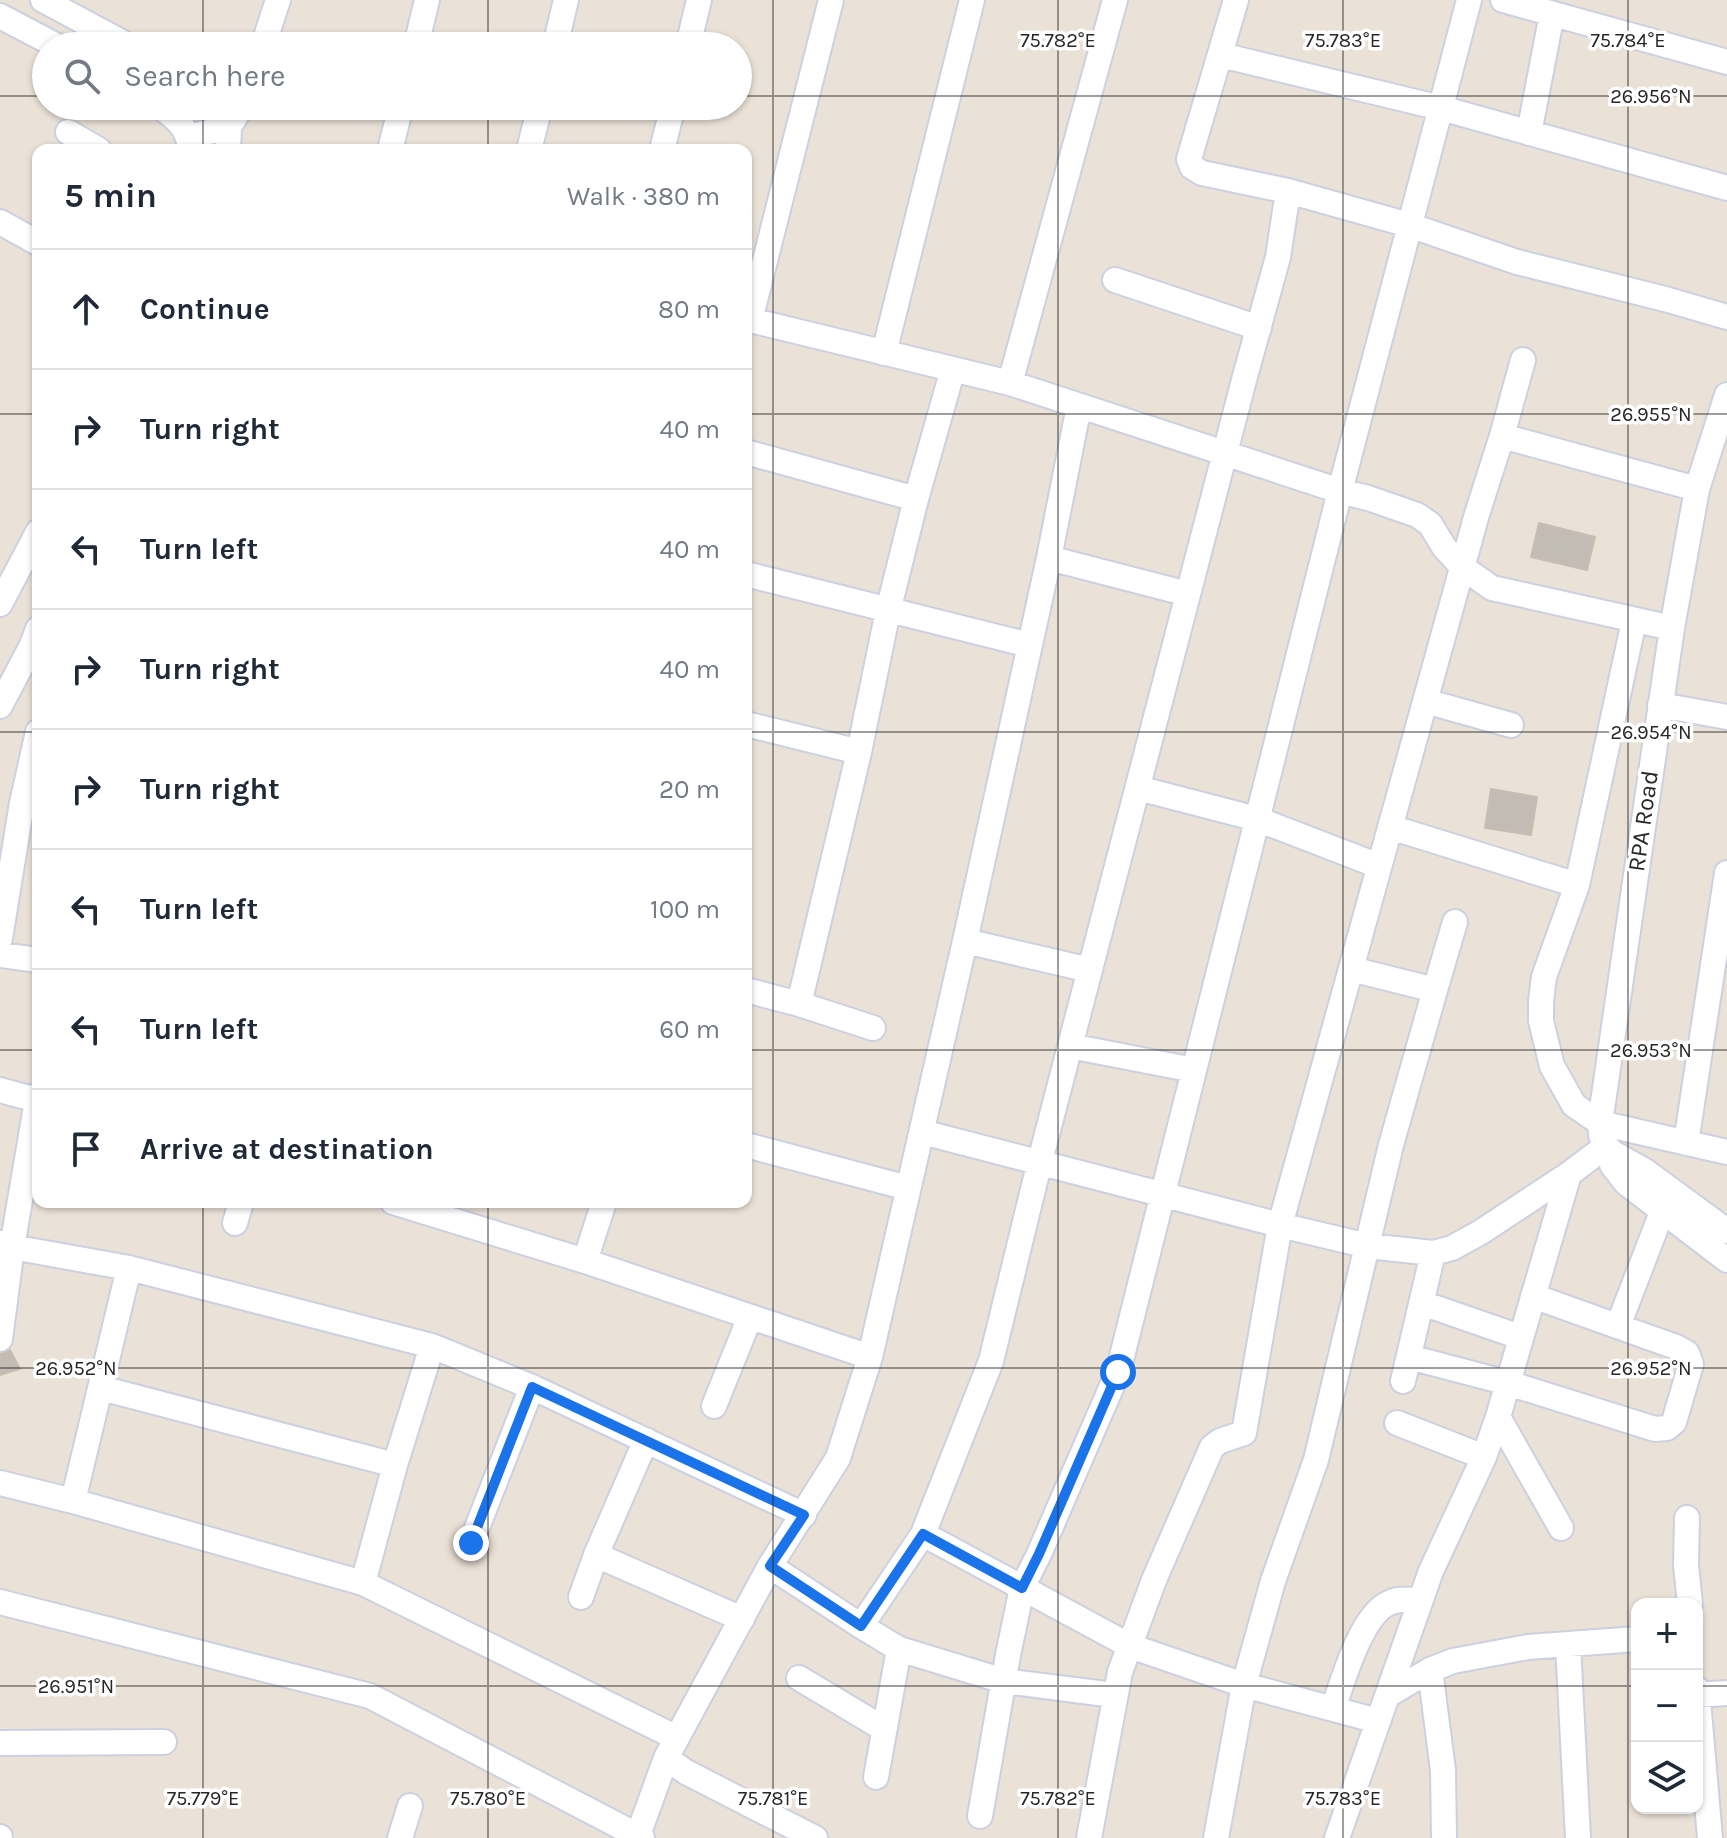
<!DOCTYPE html>
<meta charset="utf-8">
<style>
body{margin:0;font-family:Karla,sans-serif;background:#f6f6f7;color:#1f2937}
.controls{position:absolute;right:24px;bottom:24px;display:grid;overflow:hidden;border-radius:16px;box-shadow:0 2px 6px #0004}
.controls button{width:72px;height:72px;display:grid;place-items:center;padding:0;border:0;border-bottom:2px solid #e0e1e3;background:#fff;color:#1f2937;font:40px sans-serif}
.stop{position:absolute;width:24px;height:24px;margin:-18px;border:6px solid #1a73e8;border-radius:50%;background:#fff}
.stop.end{background:#1a73e8;border-color:#fff;box-shadow:0 2px 8px #0008}
.list{margin:0;padding:0;list-style:none}
h2{display:flex;justify-content:space-between;align-items:center;height:104px;margin:0;padding:0 32px;font-size:34px}
h2 small{font-size:26px;font-weight:400;color:#747a83}
.list li{display:grid;grid-template-columns:52px 1fr auto;gap:24px;align-items:center;box-sizing:border-box;height:120px;padding:0 32px;border-top:2px solid #e0e1e3}
.list b{display:block;font-size:30px;white-space:nowrap}
.list em{font-size:26px;font-style:normal;color:#747a83}
.icon{flex:none;width:44px;height:44px;fill:none;stroke:currentColor;stroke-width:2;stroke-linecap:round;stroke-linejoin:round}
.map{position:relative;flex:none;width:1727px;height:1838px;overflow:hidden}
.search{position:absolute;background:#fff;box-shadow:0 2px 6px #0004;left:32px;top:32px;width:720px;height:88px;display:flex;align-items:center;gap:20px;box-sizing:border-box;padding:0 28px;border-radius:44px;color:#747a83;font-size:30px}
.panel{position:absolute;background:#fff;box-shadow:0 2px 6px #0004;left:32px;top:144px;width:720px;height:1064px;border-radius:16px}
.map>svg:first-child{display:block}
</style>
<div class="map">
<svg width="1727" height="1838" viewBox="0 0 1727 1838">
<rect width="100%" height="100%" fill="#ebe2d7"/>
<!-- building -->
<path fill="#c2bcb4" stroke="#c6bfb1" stroke-width="2" d="M 1539,523 L 1595,537 L 1587,570 L 1531,557 Z
M 1491,789 L 1537,797 L 1531,835 L 1485,828 Z
M 10,1350 L 20,1369 L 0,1375 L 0,1354 Z"/>
<g fill="none" stroke-linecap="round" stroke-linejoin="round">
<defs>
<path id="minor" d="M 43,0 L 129,46
M 1236,0 L 1189,159 L 1192,167 L 1202,173 L 1288,191 L 1409,225 L 1517,262 L 1665,299 L 1727,317
M 1503,0 L 1727,62
M 0,16 L 57,46
M 263,46 L 278,0
M 416,46 L 427,0
M 555,46 L 566,0
M 688,46 L 699,0
M 1221,55 L 1441,108 L 1727,188
M 159,106 C 178,119 187,127 191,150
M 226,112 L 229,127 L 228,150
M 68,132 L 99,150
M 1529,133 L 1552,14
M 189,137 L 229,127 L 242,106
M 390,150 L 401,106
M 529,150 L 540,106
M 662,150 L 673,106
M 0,222 L 38,243
M 1115,280 L 1259,328
M 746,319 L 1010,383 L 1340,491 L 1368,498 L 1417,515 L 1430,524 L 1444,547 L 1462,567 L 1492,588 L 1672,628
M 750,320 L 831,0
M 884,353 L 972,0
M 1010,383 L 1115,0
M 1727,395 L 1697,489 L 1672,628 L 1600,1123 L 1601,1135 L 1606,1146 L 1613,1153 L 1645,1171 L 1727,1231
M 1502,436 L 1523,360
M 746,452 L 916,499 L 953,369
M 1049,558 L 1188,594
M 746,574 L 1029,645
M 0,604 L 38,532
M 1634,621 L 1577,885 L 1544,977 L 1541,1001 L 1541,1021 L 1552,1066 L 1574,1105 L 1600,1123 L 1727,1152
M 1425,701 L 1511,725
M 1660,705 L 1727,717
M 0,706 L 32,645 L 38,629
M 746,724 L 859,752 L 888,611 L 916,499
M 1138,788 L 1257,819 L 1379,866
M 1390,827 L 1577,885
M 0,938 L 22,803 L 38,732
M 965,941 L 1090,970
M 0,955 L 38,960
M 1351,969 L 1435,990 L 1391,1145 L 1316,1460 L 1273,1581 L 1244,1685 L 1378,1721
M 746,990 L 799,1004 L 873,1028
M 1435,990 L 1455,922
M 799,1004 L 859,752
M 1070,1046 L 1194,1070
M 0,1090 L 37,1100
M 922,1132 L 1280,1225 L 1368,1246 L 1433,1253 L 1452,1248 L 1481,1232 L 1569,1174 L 1606,1146
M 1686,1143 L 1727,873
M 746,1145 L 908,1188
M 1613,1153 L 1612,1165 L 1626,1183 L 1727,1260
M 393,1202 L 585,1261 L 870,1357
M 235,1223 L 241,1202
M 0,1243 L 12,1247 L 129,1268 L 432,1346 L 532,1387 L 804,1515
M 585,1261 L 604,1202
M 1422,1303 L 1520,1337
M 1618,1326 L 1662,1212
M 0,1339 L 12,1247 L 38,1095
M 1409,1357 L 1508,1383 L 1655,1429 L 1667,1428 L 1674,1422 L 1691,1364 L 1687,1353 L 1676,1347 L 1533,1296
M 1403,1381 L 1433,1253
M 101,1388 L 395,1465
M 714,1406 L 750,1317
M 1498,1417 L 1561,1528
M 1397,1423 L 1484,1457
M 0,1483 L 73,1501 L 363,1583 L 677,1738
M 73,1501 L 129,1268
M 1687,1518 L 1686,1565 L 1690,1604
M 471,1543 L 532,1387
M 596,1555 L 742,1619
M 770,1566 L 861,1626 L 923,1534
M 363,1583 L 395,1465 L 432,1346
M 581,1597 L 596,1555 L 646,1440
M 0,1602 L 370,1696 L 642,1838
M 861,1626 L 899,1649 L 1004,1681 L 1114,1695
M 1568,1644 L 1578,1838
M 1430,1670 L 1443,1770 L 1444,1838
M 799,1678 L 884,1729
M 1697,1689 L 1710,1838
M 1388,1695 L 1430,1670 L 1453,1661 L 1528,1647 L 1637,1639
M 1697,1695 L 1727,1693
M 1333,1709 C 1343,1681 1361,1615 1389,1603 C 1399,1598 1410,1600 1421,1600
M 0,1743 L 164,1742
M 666,1758 L 686,1772 L 815,1838
M 876,1777 L 899,1649
M 980,1816 L 1008,1655 L 1022,1588 L 1039,1554 L 1118,1372 L 1340,491 L 1469,0
M 0,1837 L 0,1838
M 400,1838 L 410,1806
M 637,1838 L 666,1758 L 770,1566 L 838,1458 L 870,1357 L 965,941 L 1049,558 L 1079,406
M 1089,1838 L 1120,1672 L 1154,1580 L 1212,1447 L 1220,1441 L 1244,1433 L 1280,1225 L 1477,514 L 1502,436 L 1697,489
M 1216,1838 L 1244,1685 L 1130,1646 L 923,1534 L 991,1361 L 1040,1161 L 1244,380 L 1278,257 L 1288,191
M 1337,1838 L 1431,1571 L 1484,1457 L 1498,1417 L 1569,1174"/>
</defs>
<!-- minor casing -->
<use href="#minor" stroke="#ccd0e1" stroke-width="28"/>
<!-- minor -->
<use href="#minor" stroke="#fff" stroke-width="24"/>
</g>
<g fill="none" stroke-linecap="round" stroke-linejoin="round">
<!-- route -->
<path stroke="#1a73e8" stroke-width="10" d="M 471,1543 L 532,1387 L 804,1515 L 770,1566 L 861,1626 L 923,1534 L 1022,1588 L 1039,1554 L 1118,1372"/>
</g>
<!-- ticks -->
<path fill="none" stroke="#272727" stroke-width="2" stroke-opacity="0.45" d="M 203,0 L 203,46M 488,0 L 488,46M 773,0 L 773,1838M 1058,0 L 1058,1838M 1343,0 L 1343,1838M 1628,0 L 1628,1838M 0,96 L 46,96M 738,96 L 1727,96M 203,106 L 203,150M 488,106 L 488,150M 0,414 L 38,414M 746,414 L 1727,414M 0,732 L 38,732M 746,732 L 1727,732M 0,1050 L 38,1050M 746,1050 L 1727,1050M 203,1202 L 203,1838M 488,1202 L 488,1838M 0,1368 L 1727,1368M 0,1686 L 1637,1686M 1697,1686 L 1727,1686"/>
<g text-anchor="middle" dominant-baseline="central" stroke-width="7" stroke-linejoin="round" paint-order="stroke">
<!-- street labels -->
<g font-size="24" fill="#272727" stroke="#fff">
<text transform="translate(1643 821) rotate(-82)">RPA Road</text>
</g>
</g>
<g font-size="20" text-anchor="middle" fill="#272727" stroke="#fff" stroke-width="7" stroke-linejoin="round" paint-order="stroke">
<text x="1058" y="47">75.782°E</text>
<text x="1343" y="47">75.783°E</text>
<text x="1628" y="47">75.784°E</text>
<text x="1651" y="103">26.956°N</text>
<text x="1651" y="421">26.955°N</text>
<text x="1651" y="739">26.954°N</text>
<text x="1651" y="1057">26.953°N</text>
<text x="76" y="1375">26.952°N</text>
<text x="1651" y="1375">26.952°N</text>
<text x="76" y="1693">26.951°N</text>
<text x="203" y="1805">75.779°E</text>
<text x="488" y="1805">75.780°E</text>
<text x="773" y="1805">75.781°E</text>
<text x="1058" y="1805">75.782°E</text>
<text x="1343" y="1805">75.783°E</text>
</g>
</svg>
<div class="controls">
<button>+</button>
<button>−</button>
<button><svg class="icon" aria-label="layers" viewBox="0 0 24 24"><path d="M12 4l9 5-9 5-9-5zM3 14l9 5 9-5"/></svg></button>
</div>
<div class="stop" style="left:1118px;top:1372px"></div>
<div class="stop end" style="left:471px;top:1543px"></div>
<div class="search"><svg class="icon" aria-label="search" viewBox="0 0 24 24"><circle cx="10" cy="10" r="6"/><path d="M15 15l6 6"/></svg>Search here</div>
<section class="panel">
<h2>5 min<small>Walk · 380 m</small></h2>
<ul class="list">
<li><svg class="icon" aria-label="ahead" viewBox="0 0 24 24"><path d="M12 20V5M6 11l6-6 6 6"/></svg><div><b>Continue</b></div><em>80 m</em></li>
<li><svg class="icon" aria-label="right" viewBox="0 0 24 24"><path d="M7 20v-9h11M14 6l5 5-5 5"/></svg><div><b>Turn right</b></div><em>40 m</em></li>
<li><svg class="icon" aria-label="left" viewBox="0 0 24 24"><path d="M17 20v-9H6M10 6l-5 5 5 5"/></svg><div><b>Turn left</b></div><em>40 m</em></li>
<li><svg class="icon" aria-label="right" viewBox="0 0 24 24"><path d="M7 20v-9h11M14 6l5 5-5 5"/></svg><div><b>Turn right</b></div><em>40 m</em></li>
<li><svg class="icon" aria-label="right" viewBox="0 0 24 24"><path d="M7 20v-9h11M14 6l5 5-5 5"/></svg><div><b>Turn right</b></div><em>20 m</em></li>
<li><svg class="icon" aria-label="left" viewBox="0 0 24 24"><path d="M17 20v-9H6M10 6l-5 5 5 5"/></svg><div><b>Turn left</b></div><em>100 m</em></li>
<li><svg class="icon" aria-label="left" viewBox="0 0 24 24"><path d="M17 20v-9H6M10 6l-5 5 5 5"/></svg><div><b>Turn left</b></div><em>60 m</em></li>
<li><svg class="icon" aria-label="arrive" viewBox="0 0 24 24"><path d="M6 21V4h12l-3 4 3 4H6"/></svg><div><b>Arrive at destination</b></div></li>
</ul>
</section>
</div>
